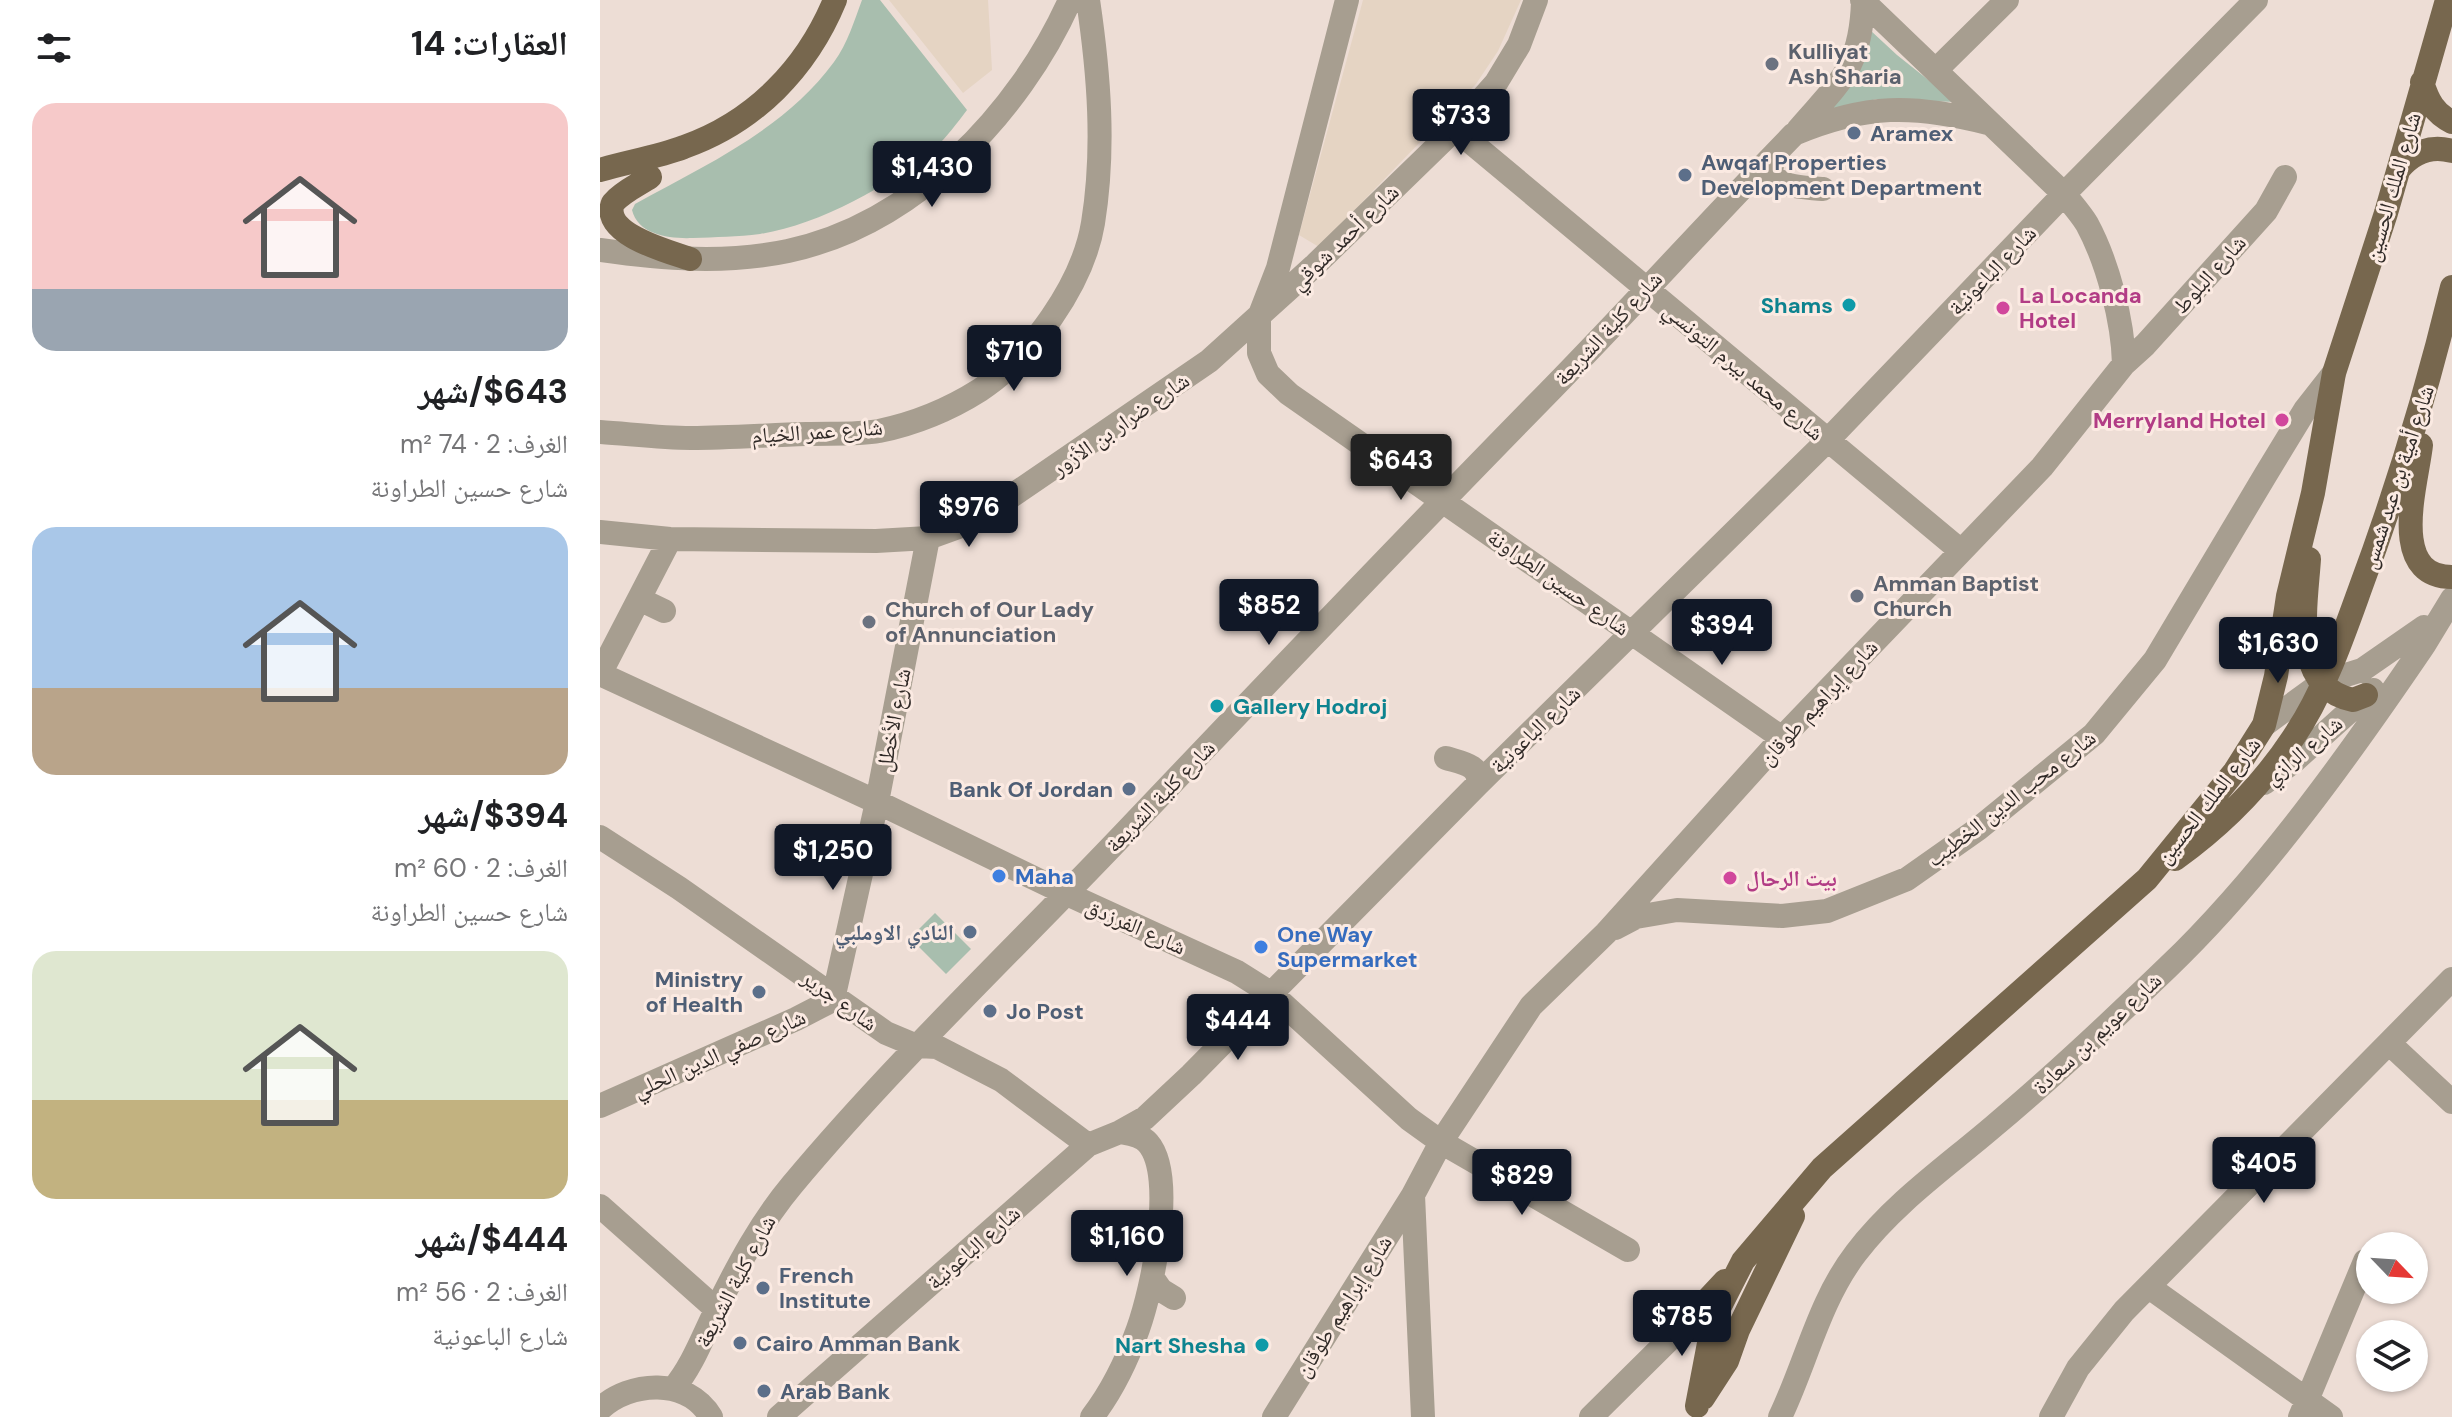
<!DOCTYPE html>
<html lang="ar">
<head>
<meta charset="utf-8">
<style>
  :root { --surface:#fff; --page:#f2f2f2; --text:#202124; --muted:#757577; --accent:#111827 }
  body { margin:0; font-family:"DM Sans","Noto Naskh Arabic",sans-serif; background:var(--page); color:var(--text); direction:rtl; height:100vh; display:flex; flex-direction:column; font-size:30px; white-space:nowrap }
  * { box-sizing:border-box; margin:0 }
  p { font-size:26px; color:var(--muted) }
  .icon { flex:none; width:44px; height:44px; fill:none; stroke:currentColor; stroke-width:2; stroke-linecap:round; stroke-linejoin:round }
  .map { position:relative; flex:1; overflow:hidden; direction:ltr }
  .side { display:flex; flex-direction:column; background:var(--surface); width:600px }
  .side>* { flex:none }
  .needle { width:52px; rotate:115deg }
  .buttons { position:absolute; left:1756px; top:1232px; display:grid; gap:16px }
  .buttons a { display:grid; place-items:center; width:72px; height:72px; border-radius:50%; background:var(--surface); box-shadow:0 2px 6px #0004; font-size:40px }
  .price { position:absolute; translate:-50% -68px; padding:0 18px; border-radius:8px; background:var(--accent); color:#fff; font-size:26px; line-height:52px; filter:drop-shadow(0 2px 4px #0008) }
  .price::after { content:''; position:absolute; left:50%; top:48px; width:24px; height:18px; margin-left:-12px; background:inherit; clip-path:polygon(0 0,100% 0,50% 100%) }
  .price.on { background:#222; color:#fff }
  ul { padding:0; list-style:none }
  li { display:grid; align-content:center; gap:16px; height:424px; padding:0 32px }
  li span { display:grid; place-items:center; height:248px; border-radius:24px; color:#555 }
  li>.icon { margin-inline-start:auto }
  span .icon { width:144px; height:144px; fill:#fffc; stroke-width:1 }
  li b { font-size:34px }
  h2 { display:flex; justify-content:space-between; align-items:center; height:96px; padding:0 32px; font-size:34px }
  main { display:flex; flex:1; min-height:0 }
  .map>svg:first-child { display:block }
</style>
</head>
<body>
<main>
<div class="map">
<svg width="1852" height="1417" viewBox="0 0 1852 1417">
  <rect width="100%" height="100%" fill="#edddd5"/>
  <path fill="#e5d4c3" d="M 289,0 L 388,0 L 392,70 L 363,93 Z
    M 763,0 L 921,0 L 898,51 L 876,84 L 719,247 L 699,235 Z"/>
  <path fill="#a8beae" d="M 262,0 L 280,0 L 367,110 C 357,123 347,137 335,148 C 290,186 218,225 160,234 C 138,237 115,237 93,238 C 70,239 38,235 32,210 L 35,204 C 107,164 184,130 234,62 C 248,43 254,21 262,0 Z
    M 1270,30 L 1297,55 L 1356,102 L 1277,99 L 1227,111 L 1258,76 Z
    M 335,913 L 371,949 L 346,974 L 310,938 Z"/>
  <g fill="none" stroke-linecap="round" stroke-linejoin="round">
    <path stroke="#a79e90" stroke-width="24" d="M 747,0 L 678,268 L 659,317 L 659,353 L 668,374 L 689,394 L 1182,738
      M 1337,69 L 1407,0
      M 855,129 L 1361,551
      M 1198,130 C 1239,82 1261,69 1263,1
      M 1173,156 L 1171,173 C 1182,189 1205,187 1223,189
      M 0,250 C 62,259 126,264 188,251 C 314,224 419,114 470,0
      M 1524,364 L 1545,345 L 1666,211 L 1685,177
      M 0,432 C 30,434 61,438 91,438 C 129,438 168,435 206,434 C 229,433 256,435 279,431 C 313,424 350,409 380,390 C 431,357 483,284 493,223 C 505,149 499,74 488,0
      M 0,532 L 70,539 L 276,541 L 328,538 L 375,521 L 609,361 L 714,266 L 855,129 L 896,83 L 919,45 L 936,0
      M 39,599 L 64,611
      M 1813,656 L 1824,645 L 1852,599
      M 0,674 L 277,802 L 467,894 L 637,972 L 672,994 L 809,1119 L 841,1142 L 1028,1250
      M 0,674 L 70,539
      M 1664,725 L 1723,682 L 1762,670 L 1824,627
      M 846,758 C 862,763 881,765 878,784
      M 1664,783 L 1693,762 L 1773,690
      M 0,837 L 79,888 L 286,1033 L 317,1046 L 337,1047 L 401,1080 L 488,1145
      M 1015,928 L 1036,917 L 1077,910 L 1182,916 L 1227,911 L 1307,879 L 1378,829 L 1494,734 L 1555,660 L 1666,474 L 1705,410 L 1734,373
      M 1790,1044 L 1852,1102
      M 0,1106 L 196,1019 L 227,1003 L 234,995 L 277,802 L 328,538
      M 813,1195 L 823,1417
      M 0,1206 L 116,1309
      M 552,1277 L 561,1290 L 574,1298
      M 1549,1287 L 1731,1417
      M 73,1389 C 93,1365 103,1336 117,1308 C 138,1265 161,1222 192,1185 C 299,1057 422,942 536,821 C 669,681 802,542 936,405 C 1024,316 1107,223 1194,134 C 1266,104 1313,104 1388,123
      M 0,1409 C 30,1381 87,1377 111,1417
      M 179,1417 L 488,1145 L 520,1132 L 545,1118 L 591,1075 L 878,784 L 1227,441 L 1464,194 L 1656,0
      M 492,1417 C 512,1391 527,1360 538,1329 C 552,1290 577,1176 548,1143 C 541,1135 530,1134 520,1132
      M 674,1417 L 813,1195 L 841,1142 L 931,1006 L 1006,933 L 1182,738 L 1442,467 L 1524,364 C 1523,321 1508,263 1487,224 C 1481,214 1472,204 1464,194 L 1262,0
      M 991,1417 L 1082,1327 L 1103,1323
      M 1180,1417 C 1206,1363 1219,1301 1256,1253 C 1294,1203 1346,1167 1394,1126 C 1454,1076 1512,1021 1568,967 C 1663,876 1750,754 1824,645
      M 1451,1417 L 1478,1368 L 1524,1311 L 1852,979
      M 1700,1417 L 1765,1261"/>
    <path stroke="#77674e" stroke-width="24" d="M 1822,82 C 1828,101 1834,113 1852,122
      M 1799,169 C 1813,152 1831,145 1852,151
      M 0,170 C 27,162 58,157 84,147 C 155,122 207,68 235,0
      M 50,177 C 38,185 22,192 13,203 C 0,234 70,252 90,259
      M 1821,445 C 1817,483 1787,577 1852,577
      M 1709,559 C 1706,606 1690,687 1753,700 L 1766,695
      M 1575,859 C 1621,826 1662,785 1693,738 C 1723,694 1742,639 1760,589 C 1797,490 1827,390 1852,287
      M 1082,1327 L 1125,1281
      M 1103,1398 L 1127,1361 L 1138,1330 L 1193,1216
      M 1097,1406 L 1110,1338 L 1118,1310 L 1143,1261 L 1222,1168 L 1547,879 L 1635,771 L 1664,725 L 1676,676 L 1688,596 L 1713,493 L 1734,373 L 1786,213 L 1847,0"/>
  </g>
  <g fill="#6b7280" stroke="#fbeae2" stroke-width="3">
    <circle cx="1172" cy="64" r="8"/>
    <circle cx="1257" cy="596" r="8"/>
    <circle cx="269" cy="622" r="8"/>
  </g>
  <g fill="#5c6f8a" stroke="#fbeae2" stroke-width="3">
    <circle cx="1254" cy="133" r="8"/>
    <circle cx="1085" cy="175" r="8"/>
    <circle cx="529" cy="789" r="8"/>
    <circle cx="370" cy="932" r="8"/>
    <circle cx="159" cy="992" r="8"/>
    <circle cx="390" cy="1011" r="8"/>
    <circle cx="163" cy="1288" r="8"/>
    <circle cx="140" cy="1343" r="8"/>
    <circle cx="164" cy="1391" r="8"/>
  </g>
  <g fill="#0f9aa8" stroke="#fbeae2" stroke-width="3">
    <circle cx="1249" cy="305" r="8"/>
    <circle cx="617" cy="706" r="8"/>
    <circle cx="662" cy="1345" r="8"/>
  </g>
  <g fill="#d1479c" stroke="#fbeae2" stroke-width="3">
    <circle cx="1403" cy="308" r="8"/>
    <circle cx="1682" cy="420" r="8"/>
    <circle cx="1130" cy="878" r="8"/>
  </g>
  <g fill="#3f7fe0" stroke="#fbeae2" stroke-width="3">
    <circle cx="399" cy="876" r="8"/>
    <circle cx="661" cy="947" r="8"/>
  </g>
  <g text-anchor="middle" stroke-width="6" stroke-linejoin="round" paint-order="stroke">
    <g font-size="22" font-weight="bold" fill="#5b616d" stroke="#fbeae2" text-anchor="start">
      <text x="1188" y="59">Kulliyat<tspan x="1188" dy="25">Ash Sharia</tspan></text>
      <text x="1273" y="591">Amman Baptist<tspan x="1273" dy="25">Church</tspan></text>
      <text x="285" y="617">Church of Our Lady<tspan x="285" dy="25">of Annunciation</tspan></text>
    </g>
    <g font-size="22" font-weight="bold" fill="#4e5e75" stroke="#fbeae2" text-anchor="start">
      <text x="1270" y="141">Aramex</text>
      <text x="1101" y="170">Awqaf Properties<tspan x="1101" dy="25">Development Department</tspan></text>
      <text x="513" y="797" text-anchor="end">Bank Of Jordan</text>
      <text x="354" y="940" text-anchor="end">النادي الاوملبي</text>
      <text x="143" y="987" text-anchor="end">Ministry<tspan x="143" dy="25">of Health</tspan></text>
      <text x="406" y="1019">Jo Post</text>
      <text x="179" y="1283">French<tspan x="179" dy="25">Institute</tspan></text>
      <text x="156" y="1351">Cairo Amman Bank</text>
      <text x="180" y="1399">Arab Bank</text>
    </g>
    <g font-size="22" fill="#302a27" stroke="#fbeae2">
      <text transform="translate(1792 187) rotate(-74)" y="8">شارع الملك الحسين</text>
      <text transform="translate(744 237) rotate(-44)" y="8">شارع أحمد شوقي</text>
      <text transform="translate(1392 270) rotate(-46)" y="8">شارع الباعونية</text>
      <text transform="translate(1609 274) rotate(-48)" y="8">شارع البلوط</text>
      <text transform="translate(1008 328) rotate(-47)" y="8">شارع كلية الشريعة</text>
      <text transform="translate(1144 371) rotate(40)" y="8">شارع محمد بيرم التونسي</text>
      <text transform="translate(520 424) rotate(-35)" y="8">شارع ضرار بن الأزور</text>
      <text transform="translate(217 431) rotate(-4)" y="8">شارع عمر الخيام</text>
      <text transform="translate(1797 477) rotate(-72)" y="8">شارع أمية بن عبد شمس</text>
      <text transform="translate(959 582) rotate(35)" y="8">شارع حسين الطراونة</text>
      <text transform="translate(1218 702) rotate(-47)" y="8">شارع إبراهيم طوقان</text>
      <text transform="translate(293 720) rotate(-79)" y="8">شارع الأخطل</text>
      <text transform="translate(935 729) rotate(-44)" y="8">شارع الباعونية</text>
      <text transform="translate(1703 750) rotate(-40)" y="8">شارع الرازي</text>
      <text transform="translate(560 796) rotate(-46)" y="8">شارع كلية الشريعة</text>
      <text transform="translate(1411 798) rotate(-38)" y="8">شارع محب الدين الخطيب</text>
      <text transform="translate(1608 800) rotate(-52)" y="8">شارع الملك الحسين</text>
      <text transform="translate(536 926) rotate(24)" y="8">شارع الفرزدق</text>
      <text transform="translate(240 1000) rotate(36)" y="8">شارع جرير</text>
      <text transform="translate(1497 1033) rotate(-43)" y="8">شارع عويم بن سعادة</text>
      <text transform="translate(119 1053) rotate(-24)" y="8">شارع صفي الدين الحلي</text>
      <text transform="translate(373 1247) rotate(-41)" y="8">شارع الباعونية</text>
      <text transform="translate(135 1281) rotate(-62)" y="8">شارع كلية الشريعة</text>
      <text transform="translate(743 1306) rotate(-58)" y="8">شارع إبراهيم طوقان</text>
    </g>
    <g font-size="22" font-weight="bold" fill="#b23c85" stroke="#fbeae2" text-anchor="start">
      <text x="1419" y="303">La Locanda<tspan x="1419" dy="25">Hotel</tspan></text>
      <text x="1666" y="428" text-anchor="end">Merryland Hotel</text>
      <text x="1146" y="886">بيت الرحال</text>
    </g>
    <g font-size="22" font-weight="bold" fill="#0d838f" stroke="#fbeae2" text-anchor="end">
      <text x="1233" y="313">Shams</text>
      <text x="633" y="714" text-anchor="start">Gallery Hodroj</text>
      <text x="646" y="1353">Nart Shesha</text>
    </g>
    <g font-size="22" font-weight="bold" fill="#366cbe" stroke="#fbeae2" text-anchor="start">
      <text x="415" y="884">Maha</text>
      <text x="677" y="942">One Way<tspan x="677" dy="25">Supermarket</tspan></text>
    </g>
  </g>
</svg>
<div class="buttons">
<a><svg class="needle" viewBox="-14 -14 28 28"><path d="M0-13l5 13h-10z" fill="#e53935"/><path d="M0 13l5-13h-10z" fill="#757577"/></svg></a>
<a><svg class="icon" aria-label="layers" viewBox="0 0 24 24"><path d="M12 4l9 5-9 5-9-5zM3 14l9 5 9-5"/></svg></a>
</div>
<b class="price" style="left:861px;top:157px">$733</b>
<b class="price" style="left:332px;top:209px">$1,430</b>
<b class="price" style="left:414px;top:393px">$710</b>
<b class="price on" style="left:801px;top:502px">$643</b>
<b class="price" style="left:369px;top:549px">$976</b>
<b class="price" style="left:669px;top:647px">$852</b>
<b class="price" style="left:1122px;top:667px">$394</b>
<b class="price" style="left:1678px;top:685px">$1,630</b>
<b class="price" style="left:233px;top:892px">$1,250</b>
<b class="price" style="left:638px;top:1062px">$444</b>
<b class="price" style="left:1664px;top:1205px">$405</b>
<b class="price" style="left:922px;top:1217px">$829</b>
<b class="price" style="left:527px;top:1278px">$1,160</b>
<b class="price" style="left:1082px;top:1358px">$785</b>
</div>
<section class="side">
<h2>العقارات: 14<svg class="icon" aria-label="filters" viewBox="0 0 24 24"><path d="M4 7h16M4 17h16"/><circle cx="9" cy="7" r="2"/><circle cx="15" cy="17" r="2"/></svg></h2>
<ul>
<li><span style="background:linear-gradient(#f6c9c9 75%,#9aa5b1 0)"><svg class="icon" aria-label="home" viewBox="0 0 24 24"><path d="M3 11l9-7 9 7M6 9v11h12V9"/></svg></span><div><b>$643/شهر</b><p>الغرف: 2 · 74 m²</p><p>شارع حسين الطراونة</p></div></li>
<li><span style="background:linear-gradient(#a9c7e8 65%,#b9a48a 0)"><svg class="icon" aria-label="home" viewBox="0 0 24 24"><path d="M3 11l9-7 9 7M6 9v11h12V9"/></svg></span><div><b>$394/شهر</b><p>الغرف: 2 · 60 m²</p><p>شارع حسين الطراونة</p></div></li>
<li><span style="background:linear-gradient(#dfe7d0 60%,#c2b280 0)"><svg class="icon" aria-label="home" viewBox="0 0 24 24"><path d="M3 11l9-7 9 7M6 9v11h12V9"/></svg></span><div><b>$444/شهر</b><p>الغرف: 2 · 56 m²</p><p>شارع الباعونية</p></div></li>
</ul>
</section>
</main>
</body>
</html>
